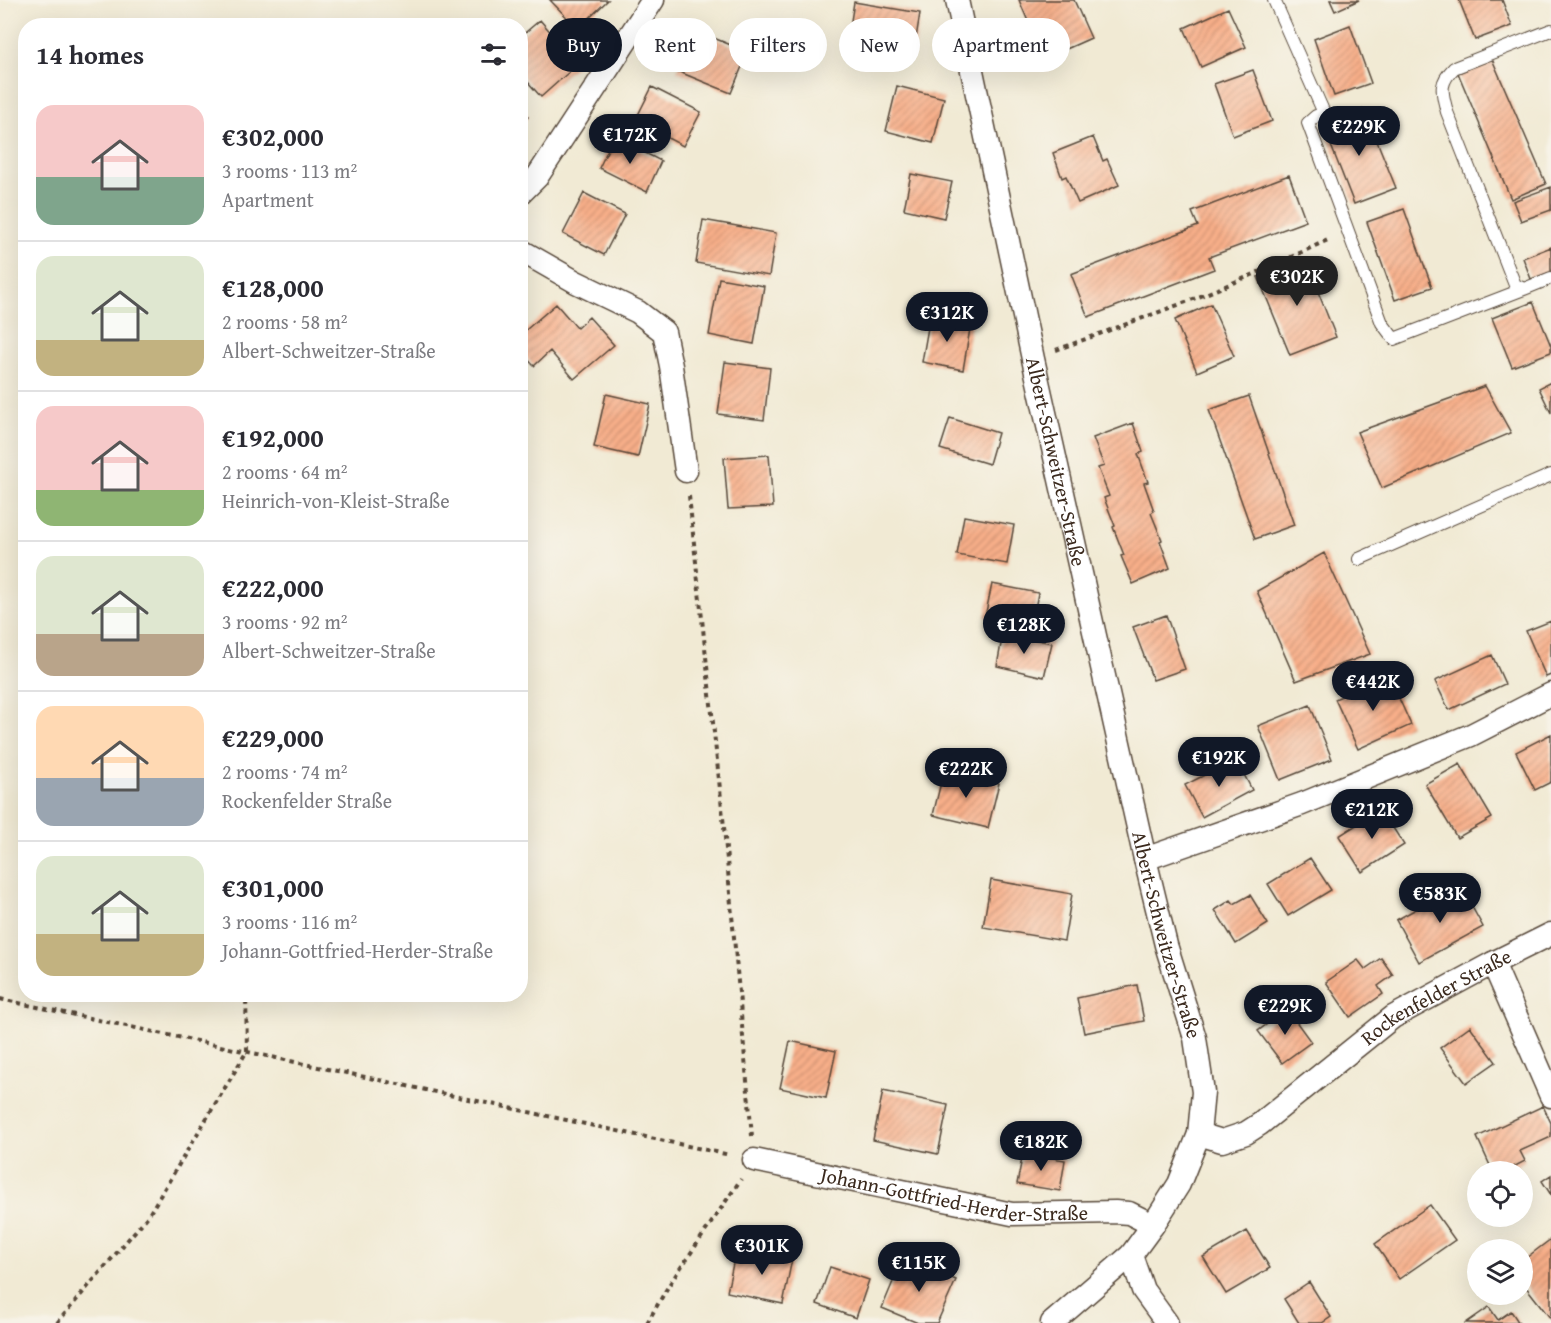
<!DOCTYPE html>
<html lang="en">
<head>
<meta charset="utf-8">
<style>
  :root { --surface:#fff; --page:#f7f7f7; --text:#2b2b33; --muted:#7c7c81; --line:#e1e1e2; --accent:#111827 }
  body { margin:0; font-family:"Gentium Book Plus",serif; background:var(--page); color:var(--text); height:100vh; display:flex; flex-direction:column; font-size:22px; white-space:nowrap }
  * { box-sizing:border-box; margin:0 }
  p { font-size:20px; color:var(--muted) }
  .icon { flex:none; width:33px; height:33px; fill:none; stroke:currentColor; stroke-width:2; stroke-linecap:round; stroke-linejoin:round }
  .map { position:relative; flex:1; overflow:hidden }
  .side { position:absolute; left:18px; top:18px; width:510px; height:984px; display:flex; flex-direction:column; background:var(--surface); border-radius:24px; box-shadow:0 6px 24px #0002 }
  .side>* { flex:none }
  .hud { position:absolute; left:546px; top:18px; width:570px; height:54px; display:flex; gap:12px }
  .fabs { position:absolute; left:1467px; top:1161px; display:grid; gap:12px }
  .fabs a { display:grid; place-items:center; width:66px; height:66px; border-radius:50%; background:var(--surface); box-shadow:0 6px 24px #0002; font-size:30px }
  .price { position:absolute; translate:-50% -51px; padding:0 14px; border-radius:21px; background:var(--accent); color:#fff; font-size:20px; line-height:39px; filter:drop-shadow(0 2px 3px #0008) }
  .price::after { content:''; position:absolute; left:50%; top:36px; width:18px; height:14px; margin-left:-9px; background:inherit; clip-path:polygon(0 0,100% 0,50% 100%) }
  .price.selected { background:#222; color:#fff }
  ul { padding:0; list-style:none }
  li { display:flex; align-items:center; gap:18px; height:150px; padding:0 18px }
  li+li { border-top:2px solid var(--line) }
  li span { display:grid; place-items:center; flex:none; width:168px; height:120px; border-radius:18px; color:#555 }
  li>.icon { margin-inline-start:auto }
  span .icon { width:72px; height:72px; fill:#fffc; stroke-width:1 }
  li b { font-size:26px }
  h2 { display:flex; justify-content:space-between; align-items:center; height:72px; padding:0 18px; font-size:26px }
  .pill { padding:0 21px; border-radius:27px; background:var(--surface); box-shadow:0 6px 24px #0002; font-size:21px; line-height:54px }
  .pill.selected { background:var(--accent); color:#fff }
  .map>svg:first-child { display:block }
</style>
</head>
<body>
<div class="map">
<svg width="1551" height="1323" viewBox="0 0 1551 1323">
  <defs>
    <pattern id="building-hatch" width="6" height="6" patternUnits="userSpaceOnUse" patternTransform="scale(1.5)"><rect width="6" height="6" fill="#f8af89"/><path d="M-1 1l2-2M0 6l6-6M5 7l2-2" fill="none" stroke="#ca8f6f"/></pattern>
  </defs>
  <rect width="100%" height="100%" fill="#f7f3e8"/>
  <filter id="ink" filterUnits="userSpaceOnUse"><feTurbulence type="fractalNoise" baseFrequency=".0167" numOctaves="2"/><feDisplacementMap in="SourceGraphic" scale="12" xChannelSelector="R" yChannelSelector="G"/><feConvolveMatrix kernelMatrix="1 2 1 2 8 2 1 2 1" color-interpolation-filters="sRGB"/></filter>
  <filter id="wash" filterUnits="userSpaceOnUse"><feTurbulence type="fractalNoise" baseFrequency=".008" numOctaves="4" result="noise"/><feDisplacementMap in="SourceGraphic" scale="24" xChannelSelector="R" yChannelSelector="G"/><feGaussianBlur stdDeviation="1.35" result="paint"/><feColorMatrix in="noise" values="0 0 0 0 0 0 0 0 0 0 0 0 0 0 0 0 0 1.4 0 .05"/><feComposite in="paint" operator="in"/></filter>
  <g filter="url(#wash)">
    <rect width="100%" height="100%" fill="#f1ead4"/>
    <g id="blocks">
      <path fill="url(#building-hatch)" d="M 550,0 L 608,0 L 578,29 Z
        M 1019,0 L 1074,0 L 1091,38 L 1044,59 Z
        M 1330,0 L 1359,0 L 1335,11 Z
        M 1459,0 L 1502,0 L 1512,26 L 1475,40 Z
        M 854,2 L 920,13 L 913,57 L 847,46 Z
        M 1228,8 L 1246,47 L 1201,67 L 1184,28 Z
        M 540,20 L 578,64 L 541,97 L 520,73 L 520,37 Z
        M 1350,25 L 1371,83 L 1334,96 L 1314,39 Z
        M 694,30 L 748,52 L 731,93 L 677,71 Z
        M 1492,59 L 1546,184 L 1511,199 L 1458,73 Z
        M 1253,70 L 1272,121 L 1233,136 L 1214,84 Z
        M 897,86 L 944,98 L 933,143 L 886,131 Z
        M 652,87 L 701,112 L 683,146 L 635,121 Z
        M 520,109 L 528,117 L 520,124 Z
        M 1364,109 L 1396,188 L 1354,204 L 1323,125 Z
        M 614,137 L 661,161 L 647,192 L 599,168 Z
        M 1093,137 L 1103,161 L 1107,159 L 1119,185 L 1078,203 L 1066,176 L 1062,178 L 1053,153 Z
        M 911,174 L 952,182 L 944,218 L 904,209 Z
        M 1289,175 L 1306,221 L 1209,257 L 1214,269 L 1088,317 L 1071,274 L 1198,226 L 1192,212 Z
        M 1551,187 L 1551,210 L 1521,221 L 1513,201 Z
        M 584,193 L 625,214 L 604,255 L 563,234 Z
        M 1404,209 L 1432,287 L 1395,300 L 1367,222 Z
        M 703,220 L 776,233 L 769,276 L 696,263 Z
        M 1551,247 L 1551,272 L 1531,279 L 1523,258 Z
        M 1305,259 L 1336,337 L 1290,355 L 1258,277 Z
        M 719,278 L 764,286 L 754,344 L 709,335 Z
        M 1533,302 L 1551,346 L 1551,352 L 1512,367 L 1492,318 Z
        M 556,304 L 577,328 L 589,317 L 614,345 L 574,379 L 550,351 L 534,366 L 520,351 L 520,335 Z
        M 1211,304 L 1234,356 L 1197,372 L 1175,320 Z
        M 930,316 L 971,323 L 963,370 L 922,362 Z
        M 725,362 L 770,368 L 764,420 L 718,414 Z
        M 1551,382 L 1551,413 L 1539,388 Z
        M 1485,386 L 1511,433 L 1382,488 L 1357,432 Z
        M 606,394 L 650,404 L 638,457 L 594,447 Z
        M 1249,396 L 1294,525 L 1255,539 L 1209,410 Z
        M 950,418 L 998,433 L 989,464 L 940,449 Z
        M 1133,423 L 1143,452 L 1138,454 L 1148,482 L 1144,483 L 1154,511 L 1151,513 L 1162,540 L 1160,541 L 1170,568 L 1133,584 L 1121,556 L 1124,555 L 1113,527 L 1115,526 L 1104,498 L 1109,496 L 1098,468 L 1104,466 L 1093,438 Z
        M 769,455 L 773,507 L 728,509 L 724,458 Z
        M 964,516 L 1014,525 L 1007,564 L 957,555 Z
        M 1324,553 L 1370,654 L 1296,681 L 1257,591 Z
        M 992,584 L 1038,593 L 1032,625 L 985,617 Z
        M 1166,615 L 1185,669 L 1153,680 L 1133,627 Z
        M 1551,621 L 1551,675 L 1546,677 L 1526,631 Z
        M 1003,633 L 1052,643 L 1044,677 L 997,666 Z
        M 1492,655 L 1505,684 L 1449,710 L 1435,681 Z
        M 1388,674 L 1411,725 L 1358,749 L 1335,699 Z
        M 1310,705 L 1332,759 L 1280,780 L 1258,726 Z
        M 1551,734 L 1551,782 L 1535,790 L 1516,752 Z
        M 1236,759 L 1252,790 L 1202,817 L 1185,785 Z
        M 1460,764 L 1492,818 L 1457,838 L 1425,784 Z
        M 944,770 L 999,783 L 988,828 L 933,815 Z
        M 1381,809 L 1404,845 L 1362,872 L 1339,836 Z
        M 1310,858 L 1331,890 L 1288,916 L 1268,884 Z
        M 991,880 L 1072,894 L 1064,941 L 983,927 Z
        M 1460,885 L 1483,927 L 1419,962 L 1396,920 Z
        M 1250,895 L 1268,924 L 1236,944 L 1215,910 L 1231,900 L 1234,904 Z
        M 1381,958 L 1393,975 L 1378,986 L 1383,994 L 1350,1017 L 1326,982 L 1358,960 L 1365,969 Z
        M 1137,985 L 1144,1021 L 1084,1033 L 1077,998 Z
        M 1287,1009 L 1311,1042 L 1282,1063 L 1258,1031 Z
        M 1470,1026 L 1496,1062 L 1466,1083 L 1440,1048 Z
        M 790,1041 L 836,1051 L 826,1098 L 780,1088 Z
        M 883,1091 L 948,1105 L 938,1154 L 873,1140 Z
        M 1543,1106 L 1551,1123 L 1551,1137 L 1520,1151 L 1525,1161 L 1504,1172 L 1493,1172 L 1477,1137 Z
        M 1023,1153 L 1065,1160 L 1060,1191 L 1017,1184 Z
        M 1551,1175 L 1551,1195 L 1542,1181 Z
        M 1430,1205 L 1455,1240 L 1399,1279 L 1375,1244 Z
        M 1247,1231 L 1270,1268 L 1226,1294 L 1203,1257 Z
        M 1551,1239 L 1551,1319 L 1522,1282 L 1522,1261 Z
        M 758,1247 L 793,1254 L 783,1304 L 727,1292 L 734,1259 L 754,1263 Z
        M 903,1258 L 956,1280 L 937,1323 L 918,1323 L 882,1308 Z
        M 830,1267 L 869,1280 L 856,1318 L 817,1304 Z
        M 1309,1282 L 1331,1317 L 1322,1323 L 1299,1323 L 1284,1299 Z
        M 1489,1307 L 1498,1320 L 1511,1311 L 1519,1323 L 1466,1323 Z"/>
    </g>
  </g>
  <g filter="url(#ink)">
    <use href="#blocks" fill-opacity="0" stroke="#564739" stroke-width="1.5"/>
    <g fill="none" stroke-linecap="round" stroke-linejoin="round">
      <g stroke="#564739" stroke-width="14">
        <path id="service" d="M 1274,0 L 1324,113 L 1316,116 L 1308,123 L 1382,323 L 1394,339 L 1524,289
          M 1551,30 L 1454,68 C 1438,84 1442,92 1447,112 L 1515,285 L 1524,289 L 1551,278
          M 1359,559 L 1551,475"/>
      </g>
      <g stroke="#564739" stroke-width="25">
        <g id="minor">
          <path id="s1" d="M 957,0 L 1033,359 L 1145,859 L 1166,945 L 1195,1038 L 1203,1092 L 1199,1134 L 1179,1184 L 1153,1225 L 1131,1255 L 1052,1323"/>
          <path d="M 520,194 L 537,177 L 653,0"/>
          <path d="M 520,250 L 576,282 L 638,312 L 664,332 L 671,366 L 686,471"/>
          <path d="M 1145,859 L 1302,804 L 1471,735 L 1551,694"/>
          <path d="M 1493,963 L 1551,1096"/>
          <path id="s2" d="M 1199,1134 L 1222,1141 L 1246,1133 L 1260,1124 L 1393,1017 L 1493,963 L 1551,934"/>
          <path id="s3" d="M 754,1160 L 1012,1214 L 1115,1212 L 1129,1213 L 1153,1225"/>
          <path d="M 1131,1255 L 1143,1290 L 1167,1323"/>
        </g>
      </g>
      <path stroke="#564739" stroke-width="4" stroke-dasharray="4.5 4.5" stroke-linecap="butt" d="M 1056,350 L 1186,302 L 1252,275 L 1330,239
        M 689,496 L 724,827 L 752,1136
        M 0,999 L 730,1155
        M 57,1323 L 148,1216 L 247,1051 L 246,994
        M 647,1323 L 669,1285 L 741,1179"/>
      <use href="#service" stroke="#fff" stroke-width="12"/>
      <use href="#minor" stroke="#fff" stroke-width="22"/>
    </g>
  </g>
  <g text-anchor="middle" stroke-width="4.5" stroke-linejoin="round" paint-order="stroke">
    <g font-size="20" fill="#3b2a1e" stroke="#f7f3e8">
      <text dy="7" stroke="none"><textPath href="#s1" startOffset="472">Albert-Schweitzer-Straße</textPath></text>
      <text dy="7" stroke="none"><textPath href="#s1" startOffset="958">Albert-Schweitzer-Straße</textPath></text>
      <text dy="7" stroke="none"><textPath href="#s2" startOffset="284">Rockenfelder Straße</textPath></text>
      <text dy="7" stroke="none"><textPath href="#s3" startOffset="204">Johann-Gottfried-Herder-Straße</textPath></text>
    </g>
  </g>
</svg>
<div class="fabs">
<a><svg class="icon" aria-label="locate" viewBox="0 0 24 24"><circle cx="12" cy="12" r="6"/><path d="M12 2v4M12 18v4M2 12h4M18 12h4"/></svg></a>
<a><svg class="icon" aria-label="layers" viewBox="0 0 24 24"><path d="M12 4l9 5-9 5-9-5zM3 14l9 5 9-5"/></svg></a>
</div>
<b class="price" style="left:1359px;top:157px">€229K</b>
<b class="price" style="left:630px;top:165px">€172K</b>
<b class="price selected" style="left:1297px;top:307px">€302K</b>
<b class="price" style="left:947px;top:343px">€312K</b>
<b class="price" style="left:1024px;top:655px">€128K</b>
<b class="price" style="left:1373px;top:712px">€442K</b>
<b class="price" style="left:1219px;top:788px">€192K</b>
<b class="price" style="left:966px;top:799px">€222K</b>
<b class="price" style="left:1372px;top:840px">€212K</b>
<b class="price" style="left:1440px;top:924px">€583K</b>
<b class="price" style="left:1285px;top:1036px">€229K</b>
<b class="price" style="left:1041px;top:1172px">€182K</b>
<b class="price" style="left:762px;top:1276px">€301K</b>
<b class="price" style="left:919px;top:1293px">€115K</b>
<div class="hud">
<a class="pill selected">Buy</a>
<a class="pill">Rent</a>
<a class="pill">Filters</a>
<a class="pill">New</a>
<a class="pill">Apartment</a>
</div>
<section class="side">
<h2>14 homes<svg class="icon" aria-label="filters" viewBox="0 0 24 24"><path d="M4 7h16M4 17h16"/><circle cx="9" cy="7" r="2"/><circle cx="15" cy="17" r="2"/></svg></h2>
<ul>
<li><span style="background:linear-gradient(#f6c9c9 60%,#7fa58c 0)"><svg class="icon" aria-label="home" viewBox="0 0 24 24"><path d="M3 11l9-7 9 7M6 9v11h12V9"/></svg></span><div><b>€302,000</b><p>3 rooms · 113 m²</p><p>Apartment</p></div></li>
<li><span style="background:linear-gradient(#dfe7d0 70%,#c2b280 0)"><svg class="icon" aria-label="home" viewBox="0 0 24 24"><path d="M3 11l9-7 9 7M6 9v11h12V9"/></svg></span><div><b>€128,000</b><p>2 rooms · 58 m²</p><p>Albert-Schweitzer-Straße</p></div></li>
<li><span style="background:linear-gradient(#f6c9c9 70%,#8fb573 0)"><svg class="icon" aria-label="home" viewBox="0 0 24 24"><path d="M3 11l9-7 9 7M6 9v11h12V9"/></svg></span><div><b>€192,000</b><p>2 rooms · 64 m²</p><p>Heinrich-von-Kleist-Straße</p></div></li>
<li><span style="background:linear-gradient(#dfe7d0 65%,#b9a48a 0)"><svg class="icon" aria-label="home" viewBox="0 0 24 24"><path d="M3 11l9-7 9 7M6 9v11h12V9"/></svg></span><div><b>€222,000</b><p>3 rooms · 92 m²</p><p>Albert-Schweitzer-Straße</p></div></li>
<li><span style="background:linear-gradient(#ffd9b3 60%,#9aa5b1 0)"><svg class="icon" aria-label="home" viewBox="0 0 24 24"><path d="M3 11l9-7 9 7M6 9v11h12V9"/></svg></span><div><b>€229,000</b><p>2 rooms · 74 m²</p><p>Rockenfelder Straße</p></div></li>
<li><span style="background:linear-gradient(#dfe7d0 65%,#c2b280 0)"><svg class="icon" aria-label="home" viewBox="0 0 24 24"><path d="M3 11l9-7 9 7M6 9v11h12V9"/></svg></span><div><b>€301,000</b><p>3 rooms · 116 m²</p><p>Johann-Gottfried-Herder-Straße</p></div></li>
</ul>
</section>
</div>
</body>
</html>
